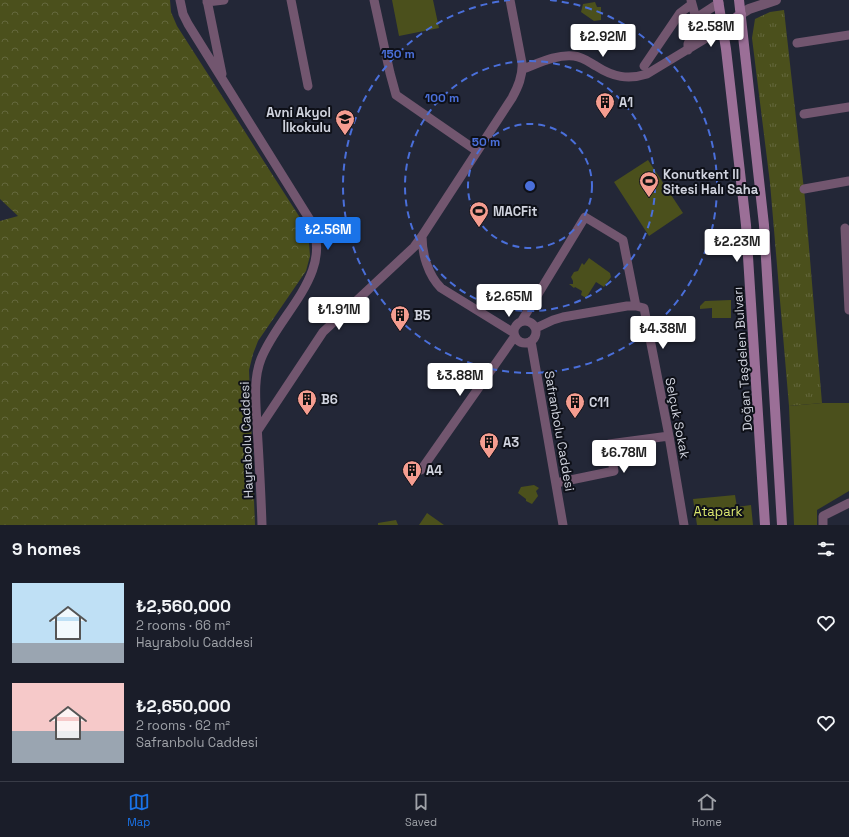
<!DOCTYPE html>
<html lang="en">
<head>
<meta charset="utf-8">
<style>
  :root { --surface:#1a1d29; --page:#272a35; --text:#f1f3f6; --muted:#9fa2a8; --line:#383b46; --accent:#1a73e8 }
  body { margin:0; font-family:"Space Grotesk",sans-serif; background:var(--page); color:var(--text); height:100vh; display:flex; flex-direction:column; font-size:15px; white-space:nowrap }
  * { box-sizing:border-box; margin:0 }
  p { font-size:13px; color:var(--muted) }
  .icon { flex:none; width:22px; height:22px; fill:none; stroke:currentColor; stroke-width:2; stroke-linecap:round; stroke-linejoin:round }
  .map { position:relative; height:525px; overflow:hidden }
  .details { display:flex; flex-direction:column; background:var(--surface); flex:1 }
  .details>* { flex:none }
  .price { position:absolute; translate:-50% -34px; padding:0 9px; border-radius:4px; background:#fff; color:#222; font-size:13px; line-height:26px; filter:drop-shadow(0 1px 2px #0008) }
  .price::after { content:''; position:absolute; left:50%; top:24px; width:12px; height:9px; margin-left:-6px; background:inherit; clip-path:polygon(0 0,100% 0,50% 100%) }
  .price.on { background:var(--accent); color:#fff }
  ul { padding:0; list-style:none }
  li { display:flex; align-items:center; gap:12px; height:100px; padding:0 12px }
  li span { display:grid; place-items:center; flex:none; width:112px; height:80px; border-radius:0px; color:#555 }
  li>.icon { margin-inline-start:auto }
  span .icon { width:48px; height:48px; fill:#fffc; stroke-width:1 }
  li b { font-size:17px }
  h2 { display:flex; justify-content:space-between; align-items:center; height:48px; padding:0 12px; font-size:17px }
  .tabs { display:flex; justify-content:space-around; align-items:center; height:56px; border-top:1px solid var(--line); background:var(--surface); font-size:11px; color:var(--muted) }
  .tabs a { display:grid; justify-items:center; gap:2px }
  .tabs .on { color:var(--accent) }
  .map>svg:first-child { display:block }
</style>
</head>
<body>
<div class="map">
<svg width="849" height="525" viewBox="0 0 849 525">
  <defs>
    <pattern id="grass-tufts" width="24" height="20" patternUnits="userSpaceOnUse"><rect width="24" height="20" fill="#4b501c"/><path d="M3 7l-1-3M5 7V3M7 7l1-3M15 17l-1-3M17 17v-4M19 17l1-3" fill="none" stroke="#64683d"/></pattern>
    <pattern id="forest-crowns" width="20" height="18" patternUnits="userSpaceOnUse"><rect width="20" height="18" fill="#4b501c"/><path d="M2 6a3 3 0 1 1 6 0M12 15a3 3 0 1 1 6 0" fill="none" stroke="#64683d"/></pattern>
  </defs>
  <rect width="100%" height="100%" fill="#232737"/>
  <path fill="url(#grass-tufts)" d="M 784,10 L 805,199 L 822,403 L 789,406 L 770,183 L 752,38 L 755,19 L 770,12 Z"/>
  <path fill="url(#forest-crowns)" d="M 0,0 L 170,0 L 171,12 L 177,26 L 306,227 L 309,243 L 310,256 L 306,271 L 258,341 L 253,354 L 249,370 L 255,525 L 0,525 L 0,221 L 18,216 L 0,199 Z"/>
  <path fill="#4b501c" d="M 392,0 L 433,0 L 439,28 L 399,36 Z
    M 595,2 L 597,7 L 601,7 L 601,20 L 594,21 L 581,12 L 583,4 Z
    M 648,160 L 683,213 L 649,236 L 614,182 Z
    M 589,258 L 610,273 L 611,277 L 604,287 L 596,282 L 586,298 L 581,295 L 582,291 L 575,287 L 574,288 L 569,284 L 573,284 L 573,281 L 571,277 L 574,272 L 578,271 L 582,263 L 584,265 Z
    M 731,300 L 731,318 L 712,318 L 712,308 L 700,309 L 700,306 L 705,301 Z
    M 822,403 L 849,403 L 849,491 L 817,510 L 817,525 L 794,525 L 789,406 Z
    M 534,485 L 539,488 L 536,491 L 538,496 L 532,504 L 526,501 L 526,499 L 518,493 L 521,487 Z
    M 735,495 L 737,507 L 751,505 L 753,525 L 697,525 L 693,499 Z
    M 427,513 L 444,525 L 419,525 Z
    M 396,520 L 398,525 L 378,525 L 378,523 Z"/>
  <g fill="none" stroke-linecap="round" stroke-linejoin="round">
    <path stroke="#72566f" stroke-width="9" d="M 180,0 L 183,14 L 188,24 L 310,220 C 336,273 279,313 261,359 C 253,379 256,403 257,425 C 259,458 261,492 262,525
      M 207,0 L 222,74
      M 291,0 L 308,86
      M 374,0 L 390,73 L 396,95 L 477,151
      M 510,0 L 522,63 C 523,76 518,87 512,98 L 422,236 C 422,254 428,275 441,288 L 514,333
      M 207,2 L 224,0
      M 696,18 L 719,3
      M 797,43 L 849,35
      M 688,50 L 688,44 L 697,22 L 691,0
      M 644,66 L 680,13 L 692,4
      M 523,69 C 539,63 557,54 574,56 C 583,57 589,62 596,66 C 613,77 628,80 647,74 L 723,28
      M 804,114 L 849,107
      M 804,189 L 849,181
      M 845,228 L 849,310
      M514 332a11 11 0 1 1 22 0a11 11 0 1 1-22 0Z
      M 521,322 L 585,217 L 623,240 L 636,306
      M 536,328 L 553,320 L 563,317 L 627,306 L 636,306 L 644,308 L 669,436 L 684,525
      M 531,341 L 563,525
      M 258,430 L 323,332 L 414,247 L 422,236
      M 421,470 L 515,336
      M 556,483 L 614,471 L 609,444 L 669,436
      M 823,525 L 823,516 L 849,503"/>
    <path stroke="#72566f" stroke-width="10" d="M 741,14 L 749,9 L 776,0"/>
    <path stroke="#9b6f97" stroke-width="10" d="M 718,0 L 726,49 L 746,225 L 765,525
      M 739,0 L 764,225 L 782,525
      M 723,28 L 741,14"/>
  </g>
  <g fill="none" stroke="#4a6fda" stroke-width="2" stroke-dasharray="7 5">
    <circle cx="530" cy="186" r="62"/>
    <circle cx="530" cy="186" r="125"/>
    <path d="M550 0A187 187 0 1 1 510 0"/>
  </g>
  <defs>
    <g id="building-pin" transform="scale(1)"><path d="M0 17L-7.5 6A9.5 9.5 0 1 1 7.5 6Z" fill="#f59d90" stroke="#0e1018"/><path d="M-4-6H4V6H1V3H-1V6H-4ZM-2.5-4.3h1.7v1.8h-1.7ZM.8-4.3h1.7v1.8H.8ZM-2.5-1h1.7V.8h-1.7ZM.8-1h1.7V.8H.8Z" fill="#111"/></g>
    <g id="school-pin" transform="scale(1)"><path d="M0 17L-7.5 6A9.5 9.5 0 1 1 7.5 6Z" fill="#f59d90" stroke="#0e1018"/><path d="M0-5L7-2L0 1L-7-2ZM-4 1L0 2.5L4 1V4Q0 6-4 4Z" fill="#111"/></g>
    <g id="stadium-pin" transform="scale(1)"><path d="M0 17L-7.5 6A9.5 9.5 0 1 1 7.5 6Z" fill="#f59d90" stroke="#0e1018"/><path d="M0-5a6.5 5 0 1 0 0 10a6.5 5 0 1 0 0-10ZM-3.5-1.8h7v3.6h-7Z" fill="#111"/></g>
  </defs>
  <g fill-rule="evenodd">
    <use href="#building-pin" x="605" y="102"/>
    <use href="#school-pin" x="345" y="119"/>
    <use href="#stadium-pin" x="649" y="181"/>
    <use href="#stadium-pin" x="479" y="211"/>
    <use href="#building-pin" x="400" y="315"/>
    <use href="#building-pin" x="307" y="399"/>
    <use href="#building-pin" x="575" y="402"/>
    <use href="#building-pin" x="489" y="442"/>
    <use href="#building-pin" x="412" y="470"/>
  </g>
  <g text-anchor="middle" stroke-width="4" stroke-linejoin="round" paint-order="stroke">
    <g font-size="13" font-weight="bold" fill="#d0d3de" stroke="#0e1018" text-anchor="start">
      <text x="619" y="107">A1</text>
      <text x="331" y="117" text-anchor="end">Avni Akyol<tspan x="331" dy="15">İlkokulu</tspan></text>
      <text x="663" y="179">Konutkent II<tspan x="663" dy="15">Sitesi Halı Saha</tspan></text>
      <text x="493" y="216">MACFit</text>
      <text x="414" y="320">B5</text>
      <text x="321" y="404">B6</text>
      <text x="589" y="407">C11</text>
      <text x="503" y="447">A3</text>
      <text x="426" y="475">A4</text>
    </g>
    <g font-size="13" fill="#d0d3de" stroke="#0e1018">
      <text transform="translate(742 359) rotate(-94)" y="5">Doğan Taşdelen Bulvarı</text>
      <text transform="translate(678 418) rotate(79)" y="5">Selçuk Sokak</text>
      <text transform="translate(560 431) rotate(80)" y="5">Safranbolu Caddesi</text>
      <text transform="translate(246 440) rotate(-92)" y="5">Hayrabolu Caddesi</text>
    </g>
    <g font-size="13" fill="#dae66e" stroke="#0e1018">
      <text x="718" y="516">Atapark</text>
    </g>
  </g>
  <circle cx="530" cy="186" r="6" fill="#4a6fda" stroke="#0e1018" stroke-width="2"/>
  <g font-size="12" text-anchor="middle" font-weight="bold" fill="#4a6fda" stroke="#0e1018" stroke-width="4" stroke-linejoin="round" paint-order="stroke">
    <text x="398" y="58">150 m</text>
    <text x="442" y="102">100 m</text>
    <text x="486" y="146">50 m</text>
  </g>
</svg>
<b class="price" style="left:711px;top:48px">₺2.58M</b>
<b class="price" style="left:603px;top:58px">₺2.92M</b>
<b class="price on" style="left:328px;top:251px">₺2.56M</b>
<b class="price" style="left:737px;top:263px">₺2.23M</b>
<b class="price" style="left:509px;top:318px">₺2.65M</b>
<b class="price" style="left:339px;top:331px">₺1.91M</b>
<b class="price" style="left:663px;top:350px">₺4.38M</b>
<b class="price" style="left:460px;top:397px">₺3.88M</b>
<b class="price" style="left:624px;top:474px">₺6.78M</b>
</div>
<section class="details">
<h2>9 homes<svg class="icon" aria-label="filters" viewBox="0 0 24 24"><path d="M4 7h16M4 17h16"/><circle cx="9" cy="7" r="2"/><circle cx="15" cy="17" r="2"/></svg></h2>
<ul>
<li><span style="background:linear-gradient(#bfe0f5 75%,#9aa5b1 0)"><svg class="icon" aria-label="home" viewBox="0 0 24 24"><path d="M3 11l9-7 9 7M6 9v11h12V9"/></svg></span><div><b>₺2,560,000</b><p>2 rooms · 66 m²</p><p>Hayrabolu Caddesi</p></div><svg class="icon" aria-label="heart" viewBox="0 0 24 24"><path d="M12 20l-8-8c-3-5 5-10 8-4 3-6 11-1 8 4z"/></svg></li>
<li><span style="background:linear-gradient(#f6c9c9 60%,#9aa5b1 0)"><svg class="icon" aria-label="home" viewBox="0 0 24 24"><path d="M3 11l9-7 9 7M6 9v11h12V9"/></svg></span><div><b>₺2,650,000</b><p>2 rooms · 62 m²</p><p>Safranbolu Caddesi</p></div><svg class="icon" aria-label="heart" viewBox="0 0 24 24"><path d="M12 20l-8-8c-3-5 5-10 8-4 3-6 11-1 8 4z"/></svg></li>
</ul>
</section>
<nav class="tabs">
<a class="on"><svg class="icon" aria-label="map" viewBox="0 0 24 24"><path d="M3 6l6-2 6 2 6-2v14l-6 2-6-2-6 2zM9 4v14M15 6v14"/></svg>Map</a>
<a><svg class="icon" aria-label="saved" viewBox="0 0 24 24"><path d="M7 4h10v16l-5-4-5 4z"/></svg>Saved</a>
<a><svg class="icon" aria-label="home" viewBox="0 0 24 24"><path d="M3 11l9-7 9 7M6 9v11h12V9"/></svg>Home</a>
</nav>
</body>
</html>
